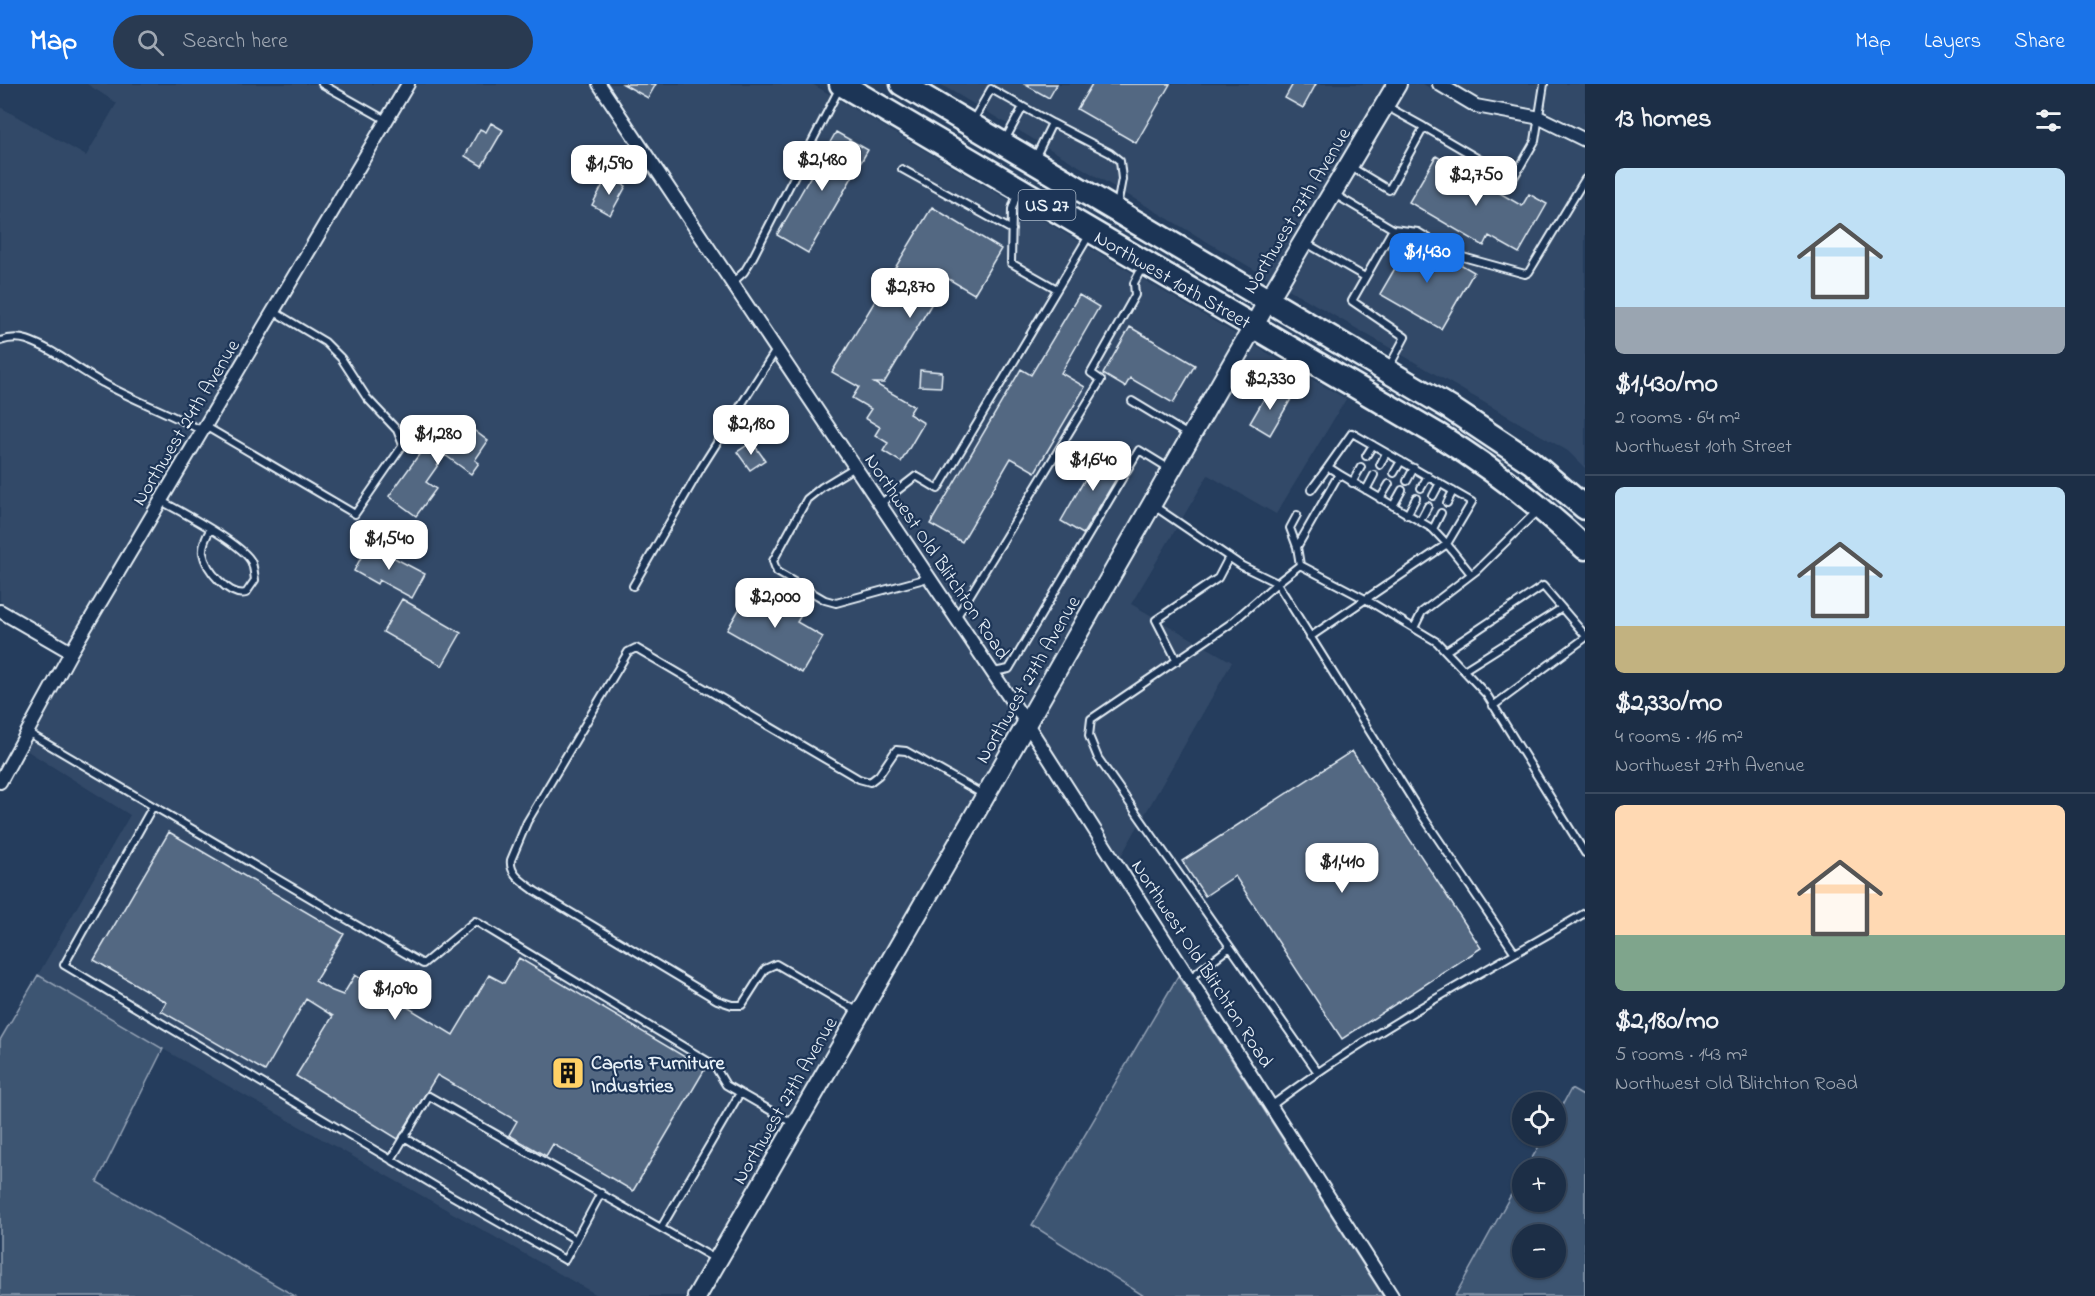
<!DOCTYPE html>
<html lang="en">
<head>
<meta charset="utf-8">
<style>
  :root { --surface:#1c2e46; --page:#293a51; --text:#f1f3f6; --muted:#a0a8b3; --line:#3a4a5f; --accent:#1a73e8 }
  body { margin:0; font-family:"Indie Flower",sans-serif; background:var(--page); color:var(--text); height:100vh; display:flex; flex-direction:column; font-size:22px; white-space:nowrap }
  * { box-sizing:border-box; margin:0 }
  p { font-size:20px; color:var(--muted) }
  .icon { flex:none; width:33px; height:33px; fill:none; stroke:currentColor; stroke-width:2; stroke-linecap:round; stroke-linejoin:round }
  .map { position:relative; flex:1; overflow:hidden }
  .panel { display:flex; flex-direction:column; background:var(--surface); width:510px }
  .panel>* { flex:none }
  .fabs { position:absolute; left:1512px; top:1008px; display:grid; gap:12px }
  .fabs a { display:grid; place-items:center; width:54px; height:54px; border-radius:50%; background:var(--surface); box-shadow:0 2px 4px #0004,0 0 0 2px var(--line); font-size:30px }
  .price { position:absolute; translate:-50% -51px; padding:0 14px; border-radius:12px; background:#fff; color:#222; font-size:20px; line-height:39px; filter:drop-shadow(0 2px 3px #0008) }
  .price::after { content:''; position:absolute; left:50%; top:36px; width:18px; height:14px; margin-left:-9px; background:inherit; clip-path:polygon(0 0,100% 0,50% 100%) }
  .price.on { background:var(--accent); color:#fff }
  ul { padding:0; list-style:none }
  li { display:grid; align-content:center; gap:12px; height:318px; padding:0 30px }
  li+li { border-top:2px solid var(--line) }
  li span { display:grid; place-items:center; height:186px; border-radius:9px; color:#555 }
  li>.icon { margin-inline-start:auto }
  span .icon { width:108px; height:108px; fill:#fffc; stroke-width:1 }
  li b { font-size:26px }
  h2 { display:flex; justify-content:space-between; align-items:center; height:72px; padding:0 30px; font-size:26px }
  header { display:flex; align-items:center; gap:36px; box-sizing:border-box; height:84px; padding:0 30px; background:var(--accent); color:#fff }
  header strong { font-size:28px }
  nav { display:flex; gap:33px; margin-inline-start:auto; font-size:21px }
  .search { width:420px; height:54px; background:var(--page); display:flex; align-items:center; gap:15px; box-sizing:border-box; padding:0 21px; border-radius:33px; color:var(--muted); font-size:22px }
  main { display:flex; flex:1; min-height:0 }
  .map>svg:first-child { display:block }
</style>
</head>
<body>
<header>
<strong>Map</strong>
<div class="search"><svg class="icon" aria-label="search" viewBox="0 0 24 24"><circle cx="10" cy="10" r="6"/><path d="M15 15l6 6"/></svg>Search here</div>
<nav><a>Map</a><a>Layers</a><a>Share</a></nav>
</header>
<main>
<div class="map">
<svg width="1585" height="1212" viewBox="0 0 1585 1212">
  <rect width="100%" height="100%" fill="#253d5d"/>
  <filter id="ink" filterUnits="userSpaceOnUse"><feTurbulence type="fractalNoise" baseFrequency=".0167" numOctaves="2"/><feDisplacementMap in="SourceGraphic" scale="12" xChannelSelector="R" yChannelSelector="G"/><feConvolveMatrix kernelMatrix="1 2 1 2 8 2 1 2 1" color-interpolation-filters="sRGB"/></filter>
  <g filter="url(#ink)">
    <path fill="#334a68" d="M 87,0 L 399,0 L 69,558 L 0,517 L 0,23 L 86,72 L 117,19 Z
      M 417,0 L 589,0 L 1018,641 L 688,1212 L 599,1212 L 163,965 L 38,891 L 130,731 L 26,666 L 78,572 Z
      M 609,0 L 812,0 L 1239,252 L 1027,625 Z
      M 940,0 L 1388,0 L 1272,196 Z
      M 1405,0 L 1423,0 L 1472,29 L 1536,42 L 1585,65 L 1585,384 L 1568,367 L 1285,203 Z
      M 1456,0 L 1585,0 L 1585,46 L 1543,26 L 1479,14 Z
      M 1252,260 L 1346,315 L 1276,430 L 1208,391 L 1131,520 L 1232,578 L 1121,772 L 1036,639 Z"/>
    <path fill="#3e5472" stroke="#93a2b5" stroke-width="1.5" fill-rule="evenodd" d="M 38,891 L 163,965 L 97,1098 L 295,1212 L 0,1212 L 0,956 Z
      M 1178,892 L 1383,1212 L 1144,1212 L 1032,1141 Z
      M 1571,1005 L 1585,1013 L 1585,1212 L 1455,1212 L 1522,1091 L 1522,1118 L 1556,1118 L 1556,1084 L 1526,1084 L 1545,1052 L 1556,1052 L 1556,1033 ZM 1556,1150 L 1556,1184 L 1522,1184 L 1522,1150 Z"/>
    <path fill="#536782" stroke="#e8f1f8" stroke-width="1.5" d="M 623,0 L 656,0 L 648,14 Z
      M 1024,0 L 1057,0 L 1049,14 Z
      M 1092,0 L 1170,0 L 1136,59 L 1077,25 Z
      M 1293,0 L 1316,0 L 1303,24 L 1285,14 Z
      M 491,39 L 503,46 L 482,82 L 465,72 L 480,45 L 486,48 Z
      M 836,48 L 868,66 L 808,169 L 777,151 Z
      M 1436,72 L 1522,122 L 1529,110 L 1547,120 L 1519,169 L 1489,152 L 1484,162 L 1409,118 Z
      M 607,93 L 626,102 L 610,131 L 592,121 Z
      M 932,123 L 1001,165 L 974,210 L 947,194 L 884,299 L 874,299 L 914,322 L 909,330 L 924,339 L 901,378 L 883,367 L 888,359 L 875,351 L 880,343 L 865,334 L 871,325 L 852,314 L 859,303 L 832,288 Z
      M 1419,156 L 1474,188 L 1441,245 L 1380,210 L 1408,162 L 1413,166 Z
      M 1079,211 L 1099,223 L 1061,289 L 1085,303 L 1035,388 L 1011,374 L 962,458 L 930,440 L 1021,285 L 1031,291 Z
      M 1130,243 L 1195,281 L 1173,319 L 1130,294 L 1125,303 L 1103,290 Z
      M 920,286 L 942,288 L 941,303 L 919,302 Z
      M 1271,303 L 1291,315 L 1270,351 L 1250,339 Z
      M 459,335 L 488,357 L 475,376 L 479,379 L 471,390 L 445,371 L 426,398 L 436,405 L 416,432 L 389,412 L 428,358 L 438,364 Z
      M 752,358 L 765,376 L 750,386 L 737,368 Z
      M 1101,367 L 1125,380 L 1083,450 L 1061,437 Z
      M 368,460 L 425,490 L 412,514 L 379,496 L 377,500 L 354,487 Z
      M 754,500 L 803,528 L 797,538 L 823,553 L 802,589 L 727,546 Z
      M 402,515 L 461,549 L 442,582 L 383,548 Z
      M 1352,667 L 1481,864 L 1342,955 L 1235,792 L 1205,812 L 1182,777 Z
      M 169,748 L 344,850 L 315,897 L 330,906 L 343,911 L 355,891 L 453,951 L 489,891 L 504,899 L 519,874 L 705,985 L 633,1107 L 553,1060 L 546,1072 L 509,1051 L 517,1037 L 437,991 L 398,1055 L 296,992 L 333,932 L 306,915 L 265,987 L 161,927 L 166,918 L 94,876 Z"/>
    <g fill="none" stroke-linecap="round" stroke-linejoin="round">
      <g stroke="#e8f1f8" stroke-width="10">
        <path id="lane" d="M 322,0 L 386,36
          M 972,38 L 991,5 L 1052,39
          M 1424,43 L 1513,95 L 1535,57 L 1544,0
          M 1005,56 L 1023,23
          M 1035,74 L 1052,39 L 1110,69 L 1120,77 L 1122,95 L 1117,122
          M 1351,83 L 1389,106 L 1424,43 L 1386,22
          M 902,85 L 1012,146
          M 1017,110 L 1012,125 L 1011,179 L 1057,205
          M 1334,110 L 1393,145 L 1418,148 L 1459,172 L 1525,190 L 1529,188 L 1585,95
          M 1306,159 L 1365,193
          M 732,199 L 744,188 L 753,173 L 840,3
          M 0,257 C 9,254 17,253 27,256 C 54,265 78,286 103,299 C 135,317 170,329 202,347
          M 1389,283 L 1405,253 L 1352,217 L 1393,145
          M 1132,317 L 1190,352
          M 205,342 L 355,430 L 403,361 L 397,346 L 367,314 L 341,274 L 325,258 L 273,227
          M 1366,372 L 1373,361
          M 1380,381 L 1386,369
          M 855,383 L 822,403 L 807,415 L 773,477 L 777,488 L 825,516 L 836,519 L 928,494
          M 1394,389 L 1401,377
          M 1407,397 L 1414,384
          M 1352,399 L 1361,383
          M 1421,404 L 1428,392
          M 1311,406 L 1328,383
          M 1366,406 L 1374,391
          M 1433,412 L 1440,399
          M 1380,415 L 1389,400
          M 161,417 C 182,428 241,459 251,477 C 254,483 254,490 255,496 L 246,509 C 229,513 206,486 203,469 C 202,461 206,453 210,446
          M 1447,419 L 1453,407
          M 880,420 L 916,392 L 938,405 L 1090,150
          M 1154,422 L 1242,482 L 1277,499 L 1300,481 L 1367,516 L 1437,558 L 1487,611 L 1585,769
          M 1393,422 L 1402,406
          M 1407,431 L 1416,414
          M 1420,437 L 1428,422
          M 1433,445 L 1441,429
          M 1297,463 L 1290,444 L 1297,431
          M 1300,481 L 1297,463 L 1339,390 L 1328,383 L 1352,349 L 1472,418 L 1447,460 L 1433,445 L 1339,390
          M 633,502 L 701,384 L 776,266
          M 956,534 L 1101,296 L 1091,289 L 1135,211 L 1134,199 L 1142,184
          M 1414,544 L 1422,528 L 1477,486 L 1536,428
          M 1310,553 L 1447,460 L 1471,490
          M 1446,567 L 1543,502 L 1585,551
          M 1177,577 L 1156,536 L 1218,494 L 1229,473
          M 1464,586 L 1562,524
          M 993,588 L 1009,585 L 1139,366 L 1170,385
          M 1493,622 L 1585,554
          M 27,648 L 153,722
          M 1190,894 L 1230,863
          M 857,927 L 776,880 L 765,885 L 742,921 L 732,921 L 717,916 L 535,807 C 525,799 509,791 511,776 L 527,738 L 628,568 L 636,564 L 859,695 L 870,698 L 879,691 L 896,666 L 906,667 L 984,711
          M 1317,987 L 1098,674 L 1089,652 L 1091,635 L 1230,540 L 1277,499 L 1420,728 L 1515,869
          M 1271,1022 C 1369,948 1479,891 1585,829
          M 404,1053 L 576,1156
          M 391,1076 L 429,1012 L 717,1176
          M 601,1109 L 565,1176 L 452,1112 L 64,881 L 153,722 L 423,880 L 475,837 L 714,981 L 726,1001 L 794,1040
          M 661,1144 L 740,1009"/>
      </g>
      <g stroke="#e8f1f8" stroke-width="16">
        <path id="street" d="M 599,0 L 1027,640 L 1392,1212
          M 1439,0 L 1476,22 L 1540,34 L 1585,56
          M 0,527 L 71,568
          M 0,698 L 71,568 L 408,0"/>
      </g>
      <g stroke="#e8f1f8" stroke-width="22">
        <path id="secondary" d="M 697,1212 L 975,730 L 1269,215 L 1397,0"/>
      </g>
      <g stroke="#e8f1f8" stroke-width="27">
        <path id="highway" d="M 841,0 L 1440,352 C 1493,385 1540,421 1585,464
          M 902,0 L 1450,324 L 1531,378 L 1585,424"/>
      </g>
      <use href="#lane" stroke="#1d3557" stroke-width="6"/>
      <use href="#street" stroke="#1d3557" stroke-width="12"/>
      <use href="#secondary" stroke="#1d3557" stroke-width="18"/>
      <use href="#highway" stroke="#1d3557" stroke-width="22"/>
    </g>
  </g>
  <defs>
    <g id="building-square" transform="scale(1.725)"><rect x="-9" y="-9" width="18" height="18" rx="4" fill="#ffd166" stroke="#1d3557"/><path d="M-4-6H4V6H1V3H-1V6H-4ZM-2.5-4.3h1.7v1.8h-1.7ZM.8-4.3h1.7v1.8H.8ZM-2.5-1h1.7V.8h-1.7ZM.8-1h1.7V.8H.8Z" fill="#111"/></g>
  </defs>
  <g fill-rule="evenodd">
    <use href="#building-square" x="568" y="989"/>
  </g>
  <g text-anchor="middle" stroke-width="4.5" stroke-linejoin="round" paint-order="stroke">
    <rect fill="#1d3557" stroke="#abb9c8" stroke-width="1.5" x="1018.5" y="106" width="57" height="30" rx="4.5"/>
    <g font-size="18" font-weight="bold" fill="#e8f1f8">
      <text x="1047" y="127">US 27</text>
    </g>
    <g font-size="20" fill="#e8f1f8" stroke="#1d3557">
      <text transform="translate(1296 126) rotate(-59)" y="7">Northwest 27th Avenue</text>
      <text transform="translate(1173 195) rotate(30)" y="7">Northwest 10th Street</text>
      <text transform="translate(185 338) rotate(-59)" y="7">Northwest 24th Avenue</text>
      <text transform="translate(938 472) rotate(56)" y="7">Northwest Old Blitchton Road</text>
      <text transform="translate(1027 595) rotate(-60)" y="7">Northwest 27th Avenue</text>
      <text transform="translate(1203 879) rotate(57)" y="7">Northwest Old Blitchton Road</text>
      <text transform="translate(784 1016) rotate(-60)" y="7">Northwest 27th Avenue</text>
    </g>
    <g font-size="20" font-weight="bold" fill="#e8f1f8" stroke="#1d3557" text-anchor="start">
      <text x="591" y="985">Capris Furniture<tspan x="591" dy="23">Industries</tspan></text>
    </g>
  </g>
</svg>
<div class="fabs">
<a><svg class="icon" aria-label="locate" viewBox="0 0 24 24"><circle cx="12" cy="12" r="6"/><path d="M12 2v4M12 18v4M2 12h4M18 12h4"/></svg></a>
<a>+</a>
<a>−</a>
</div>
<b class="price" style="left:822px;top:108px">$2,480</b>
<b class="price" style="left:609px;top:112px">$1,590</b>
<b class="price" style="left:1476px;top:123px">$2,750</b>
<b class="price on" style="left:1427px;top:200px">$1,430</b>
<b class="price" style="left:910px;top:235px">$2,870</b>
<b class="price" style="left:1270px;top:327px">$2,330</b>
<b class="price" style="left:751px;top:372px">$2,180</b>
<b class="price" style="left:438px;top:382px">$1,280</b>
<b class="price" style="left:1093px;top:408px">$1,640</b>
<b class="price" style="left:389px;top:487px">$1,540</b>
<b class="price" style="left:775px;top:545px">$2,000</b>
<b class="price" style="left:1342px;top:810px">$1,410</b>
<b class="price" style="left:395px;top:937px">$1,090</b>
</div>
<section class="panel">
<h2>13 homes<svg class="icon" aria-label="filters" viewBox="0 0 24 24"><path d="M4 7h16M4 17h16"/><circle cx="9" cy="7" r="2"/><circle cx="15" cy="17" r="2"/></svg></h2>
<ul>
<li><span style="background:linear-gradient(#bfe0f5 75%,#9aa5b1 0)"><svg class="icon" aria-label="home" viewBox="0 0 24 24"><path d="M3 11l9-7 9 7M6 9v11h12V9"/></svg></span><div><b>$1,430/mo</b><p>2 rooms · 64 m²</p><p>Northwest 10th Street</p></div></li>
<li><span style="background:linear-gradient(#bfe0f5 75%,#c2b280 0)"><svg class="icon" aria-label="home" viewBox="0 0 24 24"><path d="M3 11l9-7 9 7M6 9v11h12V9"/></svg></span><div><b>$2,330/mo</b><p>4 rooms · 116 m²</p><p>Northwest 27th Avenue</p></div></li>
<li><span style="background:linear-gradient(#ffd9b3 70%,#7fa58c 0)"><svg class="icon" aria-label="home" viewBox="0 0 24 24"><path d="M3 11l9-7 9 7M6 9v11h12V9"/></svg></span><div><b>$2,180/mo</b><p>5 rooms · 143 m²</p><p>Northwest Old Blitchton Road</p></div></li>
</ul>
</section>
</main>
</body>
</html>
